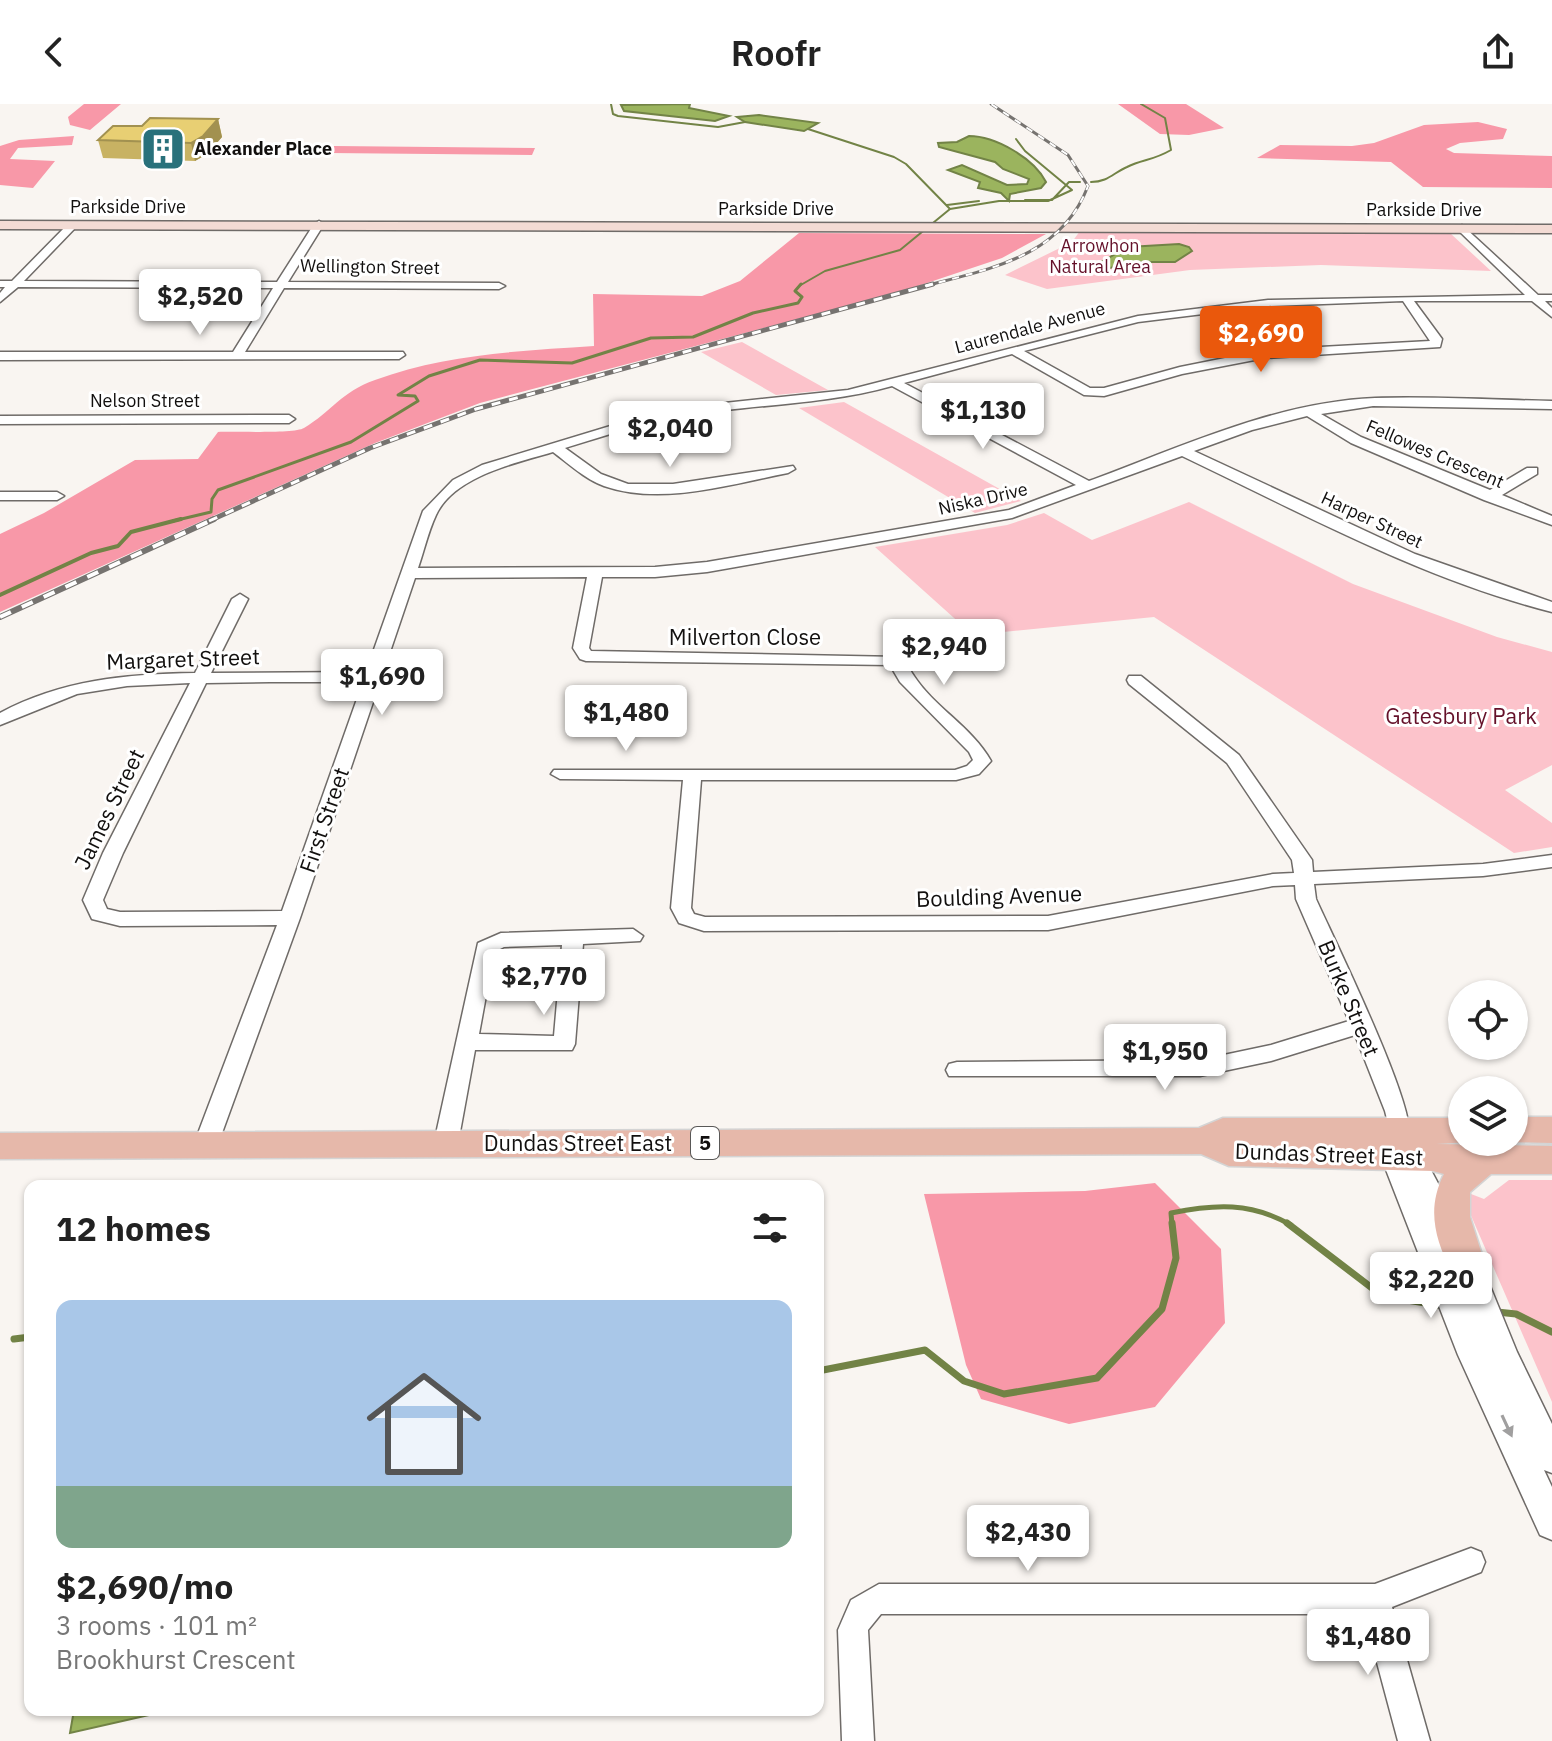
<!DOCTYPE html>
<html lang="en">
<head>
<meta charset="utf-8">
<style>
  :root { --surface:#fff; --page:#f2f2f2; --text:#222; --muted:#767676; --line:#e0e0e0; --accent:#ea580c }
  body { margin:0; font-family:"IBM Plex Sans",sans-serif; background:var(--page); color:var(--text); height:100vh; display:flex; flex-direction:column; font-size:30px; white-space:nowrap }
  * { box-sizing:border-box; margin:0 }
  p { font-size:26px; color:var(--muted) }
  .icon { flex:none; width:44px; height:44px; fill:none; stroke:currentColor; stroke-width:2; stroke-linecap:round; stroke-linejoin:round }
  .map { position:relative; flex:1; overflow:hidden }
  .drawer { position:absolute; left:24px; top:1076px; width:800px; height:536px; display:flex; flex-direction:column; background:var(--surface); border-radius:16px; box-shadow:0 2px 6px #0004 }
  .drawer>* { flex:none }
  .buttons { position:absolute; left:1448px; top:876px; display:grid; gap:16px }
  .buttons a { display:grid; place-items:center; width:80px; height:80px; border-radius:50%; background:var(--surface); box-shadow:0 2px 6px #0004; font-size:40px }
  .price { position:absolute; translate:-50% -68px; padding:0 18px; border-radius:8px; background:#fff; color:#222; font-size:26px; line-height:52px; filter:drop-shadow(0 2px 4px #0008) }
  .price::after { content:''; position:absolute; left:50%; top:48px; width:24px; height:18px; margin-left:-12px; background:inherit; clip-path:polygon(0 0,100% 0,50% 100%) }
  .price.current { background:var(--accent); color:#fff }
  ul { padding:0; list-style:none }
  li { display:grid; align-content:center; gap:16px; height:424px; padding:0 32px }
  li+li { border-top:2px solid var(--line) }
  li span { display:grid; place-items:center; height:248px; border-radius:16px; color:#555 }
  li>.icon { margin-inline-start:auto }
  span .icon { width:144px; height:144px; fill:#fffc; stroke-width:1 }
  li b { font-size:34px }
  h2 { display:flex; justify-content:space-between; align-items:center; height:96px; padding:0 32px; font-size:34px }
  header { display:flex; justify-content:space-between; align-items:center; height:104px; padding:0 32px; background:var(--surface); font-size:36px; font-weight:600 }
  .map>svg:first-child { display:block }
</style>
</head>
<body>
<header><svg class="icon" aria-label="back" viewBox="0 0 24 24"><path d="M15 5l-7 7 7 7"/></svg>Roofr<svg class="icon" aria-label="share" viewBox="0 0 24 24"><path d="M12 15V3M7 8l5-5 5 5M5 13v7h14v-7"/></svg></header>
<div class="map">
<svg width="1552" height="1637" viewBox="0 0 1552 1637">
  <rect width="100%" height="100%" fill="#f9f5f1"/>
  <path fill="#fcc3cb" d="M 1080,127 L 1450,129 L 1491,167 L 1321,161 L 1190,166 L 1047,185 L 1005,171 L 1072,138 Z
    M 742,238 L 828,286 L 776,291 L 701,248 Z
    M 844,298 L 1021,397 L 975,409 L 799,304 Z
    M 1189,398 L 1353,480 L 1497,533 L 1552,548 L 1552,661 L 1505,686 L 1552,719 L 1552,743 L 1514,749 L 1154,513 L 973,531 L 875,443 L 1007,421 L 1044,409 L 1092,436 Z
    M 1509,1076 L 1552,1076 L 1552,1298 L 1469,1107 L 1471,1090 L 1484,1095 Z"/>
  <path fill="#f898a8" d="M 84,0 L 121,0 L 90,26 L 70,21 L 68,13 Z
    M 1118,0 L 1186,0 L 1224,24 L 1189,31 L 1160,30 Z
    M 1478,18 L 1507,25 L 1503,35 L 1460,39 L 1446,45 L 1454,49 L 1552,52 L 1552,84 L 1423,83 L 1391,58 L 1257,54 L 1280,41 L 1352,42 L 1374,39 L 1424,21 Z
    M 74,32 L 72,41 L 18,44 L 10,55 L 55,57 L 33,84 L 0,81 L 0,42 L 19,36 Z
    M 334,42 L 535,44 L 532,51 L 329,49 Z
    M 799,129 L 1046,130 L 1002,154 L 900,188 L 480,299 L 375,339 L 0,508 L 0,430 L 44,409 L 135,356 L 198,355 L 218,328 C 234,327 294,330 304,324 C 331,308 341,288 375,276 C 445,250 520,247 594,242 L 593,190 L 702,192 L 740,177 Z
    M 1155,1079 L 1221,1145 L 1225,1219 L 1155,1303 L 1069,1320 L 981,1295 L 966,1261 L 924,1090 L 1085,1087 Z"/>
  <path fill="#9bb45e" stroke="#728346" stroke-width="2" d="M 690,0 L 689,4 L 729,12 L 715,17 L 624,7 L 621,1 Z
    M 759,11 L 818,19 L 804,27 L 745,18 L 737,13 Z
    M 969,32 C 995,32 1034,54 1046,78 L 1041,84 L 1010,90 L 1009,97 L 1001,89 L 978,84 L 980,78 L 948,66 L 962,61 L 1007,81 L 1027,80 L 1029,75 L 1003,65 L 995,58 L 939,43 L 938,39 L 957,38 Z
    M 1179,140 L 1189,143 L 1192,147 L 1175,158 L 1131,158 L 1103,166 L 1092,163 L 1128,143 Z
    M 74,1606 L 171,1606 L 70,1629 Z"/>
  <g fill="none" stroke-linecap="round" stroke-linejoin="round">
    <path stroke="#728346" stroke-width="2" d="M 611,0 L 613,10 L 618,12 L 718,23 L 745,18
      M 1091,78 C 1108,78 1113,69 1127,63 C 1143,55 1152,57 1171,46 L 1165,14 L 1141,0
      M 1025,96 L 1052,96 L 1069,78 L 1080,78
      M 947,101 L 979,97
      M 950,105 L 999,97 L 1048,97 L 1072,86 L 1025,47 L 1016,35
      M 799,182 L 825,167 L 900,146 L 950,105 L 906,60 L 894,53 L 808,25"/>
    <path stroke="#728346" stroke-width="3" d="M 173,417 L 211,408 L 212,395 L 218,386 L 351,338 L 418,297 L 415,292 L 398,291 L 429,272 L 480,256 L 572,259 L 651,234 L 693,233 L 753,209 L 798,199 L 802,193 L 795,187 L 801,180"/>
    <path stroke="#728346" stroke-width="4" d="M 0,491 L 91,449 L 118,442 L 131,428 L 181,415"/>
    <path stroke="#728346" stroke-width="5" d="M 1172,1121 L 1171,1109 C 1215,1100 1251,1098 1291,1121"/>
    <path stroke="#728346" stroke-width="7" d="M 1287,1119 L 1372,1184 L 1407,1196 L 1444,1202
      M 1497,1208 L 1516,1210 L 1552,1228
      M 14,1235 L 30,1233
      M 818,1267 L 925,1246 L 964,1277 L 1004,1290 L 1097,1274 L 1162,1205 L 1176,1154 L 1172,1119"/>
    <g stroke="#6f6b68" stroke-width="3">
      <path id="minor" d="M 319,117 L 324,120 L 288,178 L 499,179 L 505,182 L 499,185 L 284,184 L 245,248 L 403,248 L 405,251 L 399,255 L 0,256 L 0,248 L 233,248 L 273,184 L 18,183 L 0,198 L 0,189 L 5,183 L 0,183 L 0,177 L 12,177 L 69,119 L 78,121 L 24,177 L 277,178 L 314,120 Z
        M 1462,121 L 1538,191 L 1552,191 L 1552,197 L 1545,197 L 1552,204 L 1552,213 L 1532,197 L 1414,197 L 1442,235 L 1440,243 L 1265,254 L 1182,270 L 1104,292 L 1084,291 L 1012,250 L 904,279 L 1089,377 C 1181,343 1276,298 1375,294 C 1433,292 1493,296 1552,297 L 1552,305 L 1373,302 L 1321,310 L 1361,333 L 1490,386 L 1527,364 L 1537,364 L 1537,370 L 1502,391 L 1552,412 L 1552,421 L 1484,396 L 1351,339 L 1307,312 L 1252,326 L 1194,347 L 1415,450 L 1552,498 L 1552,508 C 1422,475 1302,409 1182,352 L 1012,414 L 707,468 L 655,473 L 602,473 L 589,544 L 591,547 L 899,553 C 908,558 908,564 914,572 C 935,604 972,623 991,657 L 979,670 L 956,676 L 701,676 L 691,804 L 694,810 L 705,813 L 1048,812 L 1273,770 L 1294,769 L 1292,756 L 1227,659 L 1129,580 L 1127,576 L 1129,572 L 1141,572 L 1239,651 L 1312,756 L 1313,768 L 1483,760 L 1552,751 L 1552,763 L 1483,772 L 1314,780 L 1316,795 C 1331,829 1421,1011 1408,1035 L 1400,1038 L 1392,1035 L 1385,1007 L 1355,931 L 1271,957 L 1200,972 L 949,972 L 946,966 L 949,960 L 957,958 L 1200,956 L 1271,941 L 1349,917 L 1296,795 L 1295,781 L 1273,782 L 1048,826 L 704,827 L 679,819 L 671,804 L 683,676 L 560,675 L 551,670 L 554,666 L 955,666 L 967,662 L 973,656 L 969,648 L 900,578 L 890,561 L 586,557 L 580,555 L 573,544 L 587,473 L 415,474 L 300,814 L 218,1040 L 214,1046 L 206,1049 L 198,1046 L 194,1040 L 277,821 L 120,822 L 92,815 L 83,796 L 103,749 L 190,579 L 127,582 L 77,590 L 0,621 L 0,609 C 61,576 127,570 195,569 L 232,495 L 240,490 L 248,495 L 211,569 L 366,568 L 423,407 L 453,376 L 482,361 L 640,313 L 696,302 L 848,286 L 1138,212 L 1268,196 L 1525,191 L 1458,126 L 1457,124 ZM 1403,197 L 1430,237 L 1265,246 L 1180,263 L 1104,284 L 1090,284 L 1024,247 L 1138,218 L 1268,202 ZM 892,282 L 1076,381 L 1009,406 L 707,458 L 655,463 L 418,464 C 424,447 428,428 436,411 C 454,372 516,359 553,348 C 569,360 585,375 604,382 C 662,402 731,380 788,369 L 795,365 L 793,362 L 673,380 L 628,380 L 601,370 L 565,344 C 608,331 651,316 696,310 C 762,300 828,300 892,282 ZM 270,578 L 363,578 L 282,807 L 120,808 L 107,805 L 103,796 L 123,749 L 206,579 Z
        M 0,312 L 289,311 L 295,315 L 289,319 L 0,320 Z
        M 0,388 L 57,388 L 64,392 L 57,396 L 0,396 Z
        M 633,825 L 643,832 L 640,837 L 583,840 L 575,940 L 572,946 L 475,946 L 458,1039 L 454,1045 L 446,1048 L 438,1045 L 434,1039 L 478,839 L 501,829 ZM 562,841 L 554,932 L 479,930 L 494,848 L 504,843 Z
        M 1471,1444 L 1481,1448 L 1485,1458 L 1481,1468 L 1392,1503 L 1430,1637 L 1398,1637 L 1364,1510 L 881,1510 L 868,1526 L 874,1637 L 842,1637 L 838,1526 L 851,1496 L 879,1480 L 1375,1480 Z"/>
    </g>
    <g stroke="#6f6b68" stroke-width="3">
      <path id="tertiary" d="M 1398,1024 L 1408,1027 L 1412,1037 L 1416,1038 L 1481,1160 L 1517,1248 L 1552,1320 L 1552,1369 L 1544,1366 L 1552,1383 L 1552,1436 L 1540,1431 L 1458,1251 L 1381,1053 L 1388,1027 Z"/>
    </g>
    <g stroke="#6f6b68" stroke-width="3">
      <path id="secondary" d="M 0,117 L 1552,121 L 1552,129 L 0,125 Z"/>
    </g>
    <g stroke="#d4d4d4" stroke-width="3">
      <path id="primary" d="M 1514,1013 L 1552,1013 L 1552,1039 L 1510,1038 L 1514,1038 Z
        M 1223,1014 L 1462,1014 L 1462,1038 L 1469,1038 L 1436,1040 L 1552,1042 L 1552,1070 L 1491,1070 L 1470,1088 L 1470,1113 L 1485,1160 L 1479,1171 L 1466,1175 L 1453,1171 C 1435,1136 1426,1105 1444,1070 L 1433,1067 L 1229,1062 L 1201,1050 L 0,1055 L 0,1029 L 1199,1024 Z"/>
    </g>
    <use href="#minor" fill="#fff" fill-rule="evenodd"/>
    <use href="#tertiary" fill="#fff" fill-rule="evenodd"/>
    <use href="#secondary" fill="#f3dbd4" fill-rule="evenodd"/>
    <use href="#primary" fill="#e6b8aa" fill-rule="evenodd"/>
    <g stroke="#767370" stroke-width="3">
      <path id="rail-far2" d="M 925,182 C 992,164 1061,153 1088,82 L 1068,51 L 991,0"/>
    </g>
    <g stroke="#767370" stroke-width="5">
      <path id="rail-far1" d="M 209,417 L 370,344 L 476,305 L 933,180"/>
    </g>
    <g stroke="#767370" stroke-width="6">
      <path id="rail" d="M 0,513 L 214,415"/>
    </g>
    <use href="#rail-far2" stroke="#fff" stroke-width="2" stroke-dasharray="7" stroke-linecap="butt"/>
    <use href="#rail-far1" stroke="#fff" stroke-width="3" stroke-dasharray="9" stroke-linecap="butt"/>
    <use href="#rail" stroke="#fff" stroke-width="4" stroke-dasharray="12" stroke-linecap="butt"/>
  </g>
  <path fill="#c8b263" d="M 218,15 L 222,33 L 207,50 L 195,57 L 103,54 L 98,36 L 142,22 Z"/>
  <path fill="#a29150" d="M 218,15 L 222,33 L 207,50 L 195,57 L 191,39 Z"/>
  <path fill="#e8cf73" stroke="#a29150" stroke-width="2" d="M 150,14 L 218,15 L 203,32 L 191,39 L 98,36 L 113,22 L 142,22 Z"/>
  <defs><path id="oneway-solid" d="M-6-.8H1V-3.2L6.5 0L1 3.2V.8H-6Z" transform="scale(2)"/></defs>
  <use fill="#a09f9f" href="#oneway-solid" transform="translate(1507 1322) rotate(65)"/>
  <defs>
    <g id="building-square" transform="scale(2.3)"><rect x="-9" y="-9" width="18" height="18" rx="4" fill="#29717b" stroke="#fff"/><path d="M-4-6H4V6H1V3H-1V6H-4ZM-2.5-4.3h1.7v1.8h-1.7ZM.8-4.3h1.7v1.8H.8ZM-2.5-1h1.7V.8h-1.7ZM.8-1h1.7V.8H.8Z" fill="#fff"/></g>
  </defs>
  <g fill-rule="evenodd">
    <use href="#building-square" x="163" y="45"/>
  </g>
  <g text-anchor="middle" stroke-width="6" stroke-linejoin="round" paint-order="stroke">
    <g font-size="18" font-weight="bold" fill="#12100f" stroke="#fff" text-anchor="start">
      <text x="194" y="51">Alexander Place</text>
    </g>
    <g font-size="18" fill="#12100f" stroke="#fff">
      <text x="128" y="109">Parkside Drive</text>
      <text x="776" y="111">Parkside Drive</text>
      <text x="1424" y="112">Parkside Drive</text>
      <text transform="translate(370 163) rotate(1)" y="6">Wellington Street</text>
      <text transform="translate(1030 224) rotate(-15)" y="6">Laurendale Avenue</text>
      <text x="145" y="303">Nelson Street</text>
      <text transform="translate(1435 350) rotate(23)" y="6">Fellowes Crescent</text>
      <text transform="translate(983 395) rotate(-13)" y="6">Niska Drive</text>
      <text transform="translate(1372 416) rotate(25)" y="6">Harper Street</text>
    </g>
    <g font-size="18" fill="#641029" stroke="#fff">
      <text x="1100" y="148">Arrowhon<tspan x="1100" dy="21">Natural Area</tspan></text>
    </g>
    <rect fill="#fff" stroke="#595857" stroke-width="2" x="691" y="1023" width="28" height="32" rx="6"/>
    <g font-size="20" font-weight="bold" fill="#12100f">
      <text x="705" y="1046">5</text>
    </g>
    <g font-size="22" fill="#12100f" stroke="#fff">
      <text x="745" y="541">Milverton Close</text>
      <text transform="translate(183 555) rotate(-2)" y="8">Margaret Street</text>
      <text transform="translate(109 705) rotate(-64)" y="8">James Street</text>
      <text transform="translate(324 716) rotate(-71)" y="8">First Street</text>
      <text transform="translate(999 792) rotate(-2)" y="8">Boulding Avenue</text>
      <text transform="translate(1349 894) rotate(67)" y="8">Burke Street</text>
      <text x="578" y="1047">Dundas Street East</text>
      <text transform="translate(1329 1050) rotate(2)" y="8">Dundas Street East</text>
    </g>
    <g font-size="22" fill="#641029" stroke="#fff">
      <text x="1461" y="620">Gatesbury Park</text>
    </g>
  </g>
</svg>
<div class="buttons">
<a><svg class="icon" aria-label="locate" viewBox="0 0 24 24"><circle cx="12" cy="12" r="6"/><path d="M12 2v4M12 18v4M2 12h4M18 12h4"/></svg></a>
<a><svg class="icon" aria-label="layers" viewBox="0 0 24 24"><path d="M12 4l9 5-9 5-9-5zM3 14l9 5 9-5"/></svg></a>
</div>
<b class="price" style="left:200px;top:233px">$2,520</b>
<b class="price current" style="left:1261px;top:270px">$2,690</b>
<b class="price" style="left:983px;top:347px">$1,130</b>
<b class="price" style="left:670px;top:365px">$2,040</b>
<b class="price" style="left:944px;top:583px">$2,940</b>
<b class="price" style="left:382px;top:613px">$1,690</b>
<b class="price" style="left:626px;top:649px">$1,480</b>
<b class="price" style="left:544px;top:913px">$2,770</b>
<b class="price" style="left:1165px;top:988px">$1,950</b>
<b class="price" style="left:1431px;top:1216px">$2,220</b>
<b class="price" style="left:1028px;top:1469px">$2,430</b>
<b class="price" style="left:1368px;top:1573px">$1,480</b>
<section class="drawer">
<h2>12 homes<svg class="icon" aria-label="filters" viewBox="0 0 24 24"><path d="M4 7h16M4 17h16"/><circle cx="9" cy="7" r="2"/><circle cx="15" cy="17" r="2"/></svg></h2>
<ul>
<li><span style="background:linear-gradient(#a9c7e8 75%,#7fa58c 0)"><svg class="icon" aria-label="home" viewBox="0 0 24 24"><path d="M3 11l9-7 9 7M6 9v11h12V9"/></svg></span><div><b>$2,690/mo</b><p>3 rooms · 101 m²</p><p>Brookhurst Crescent</p></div></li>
</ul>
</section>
</div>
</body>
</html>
